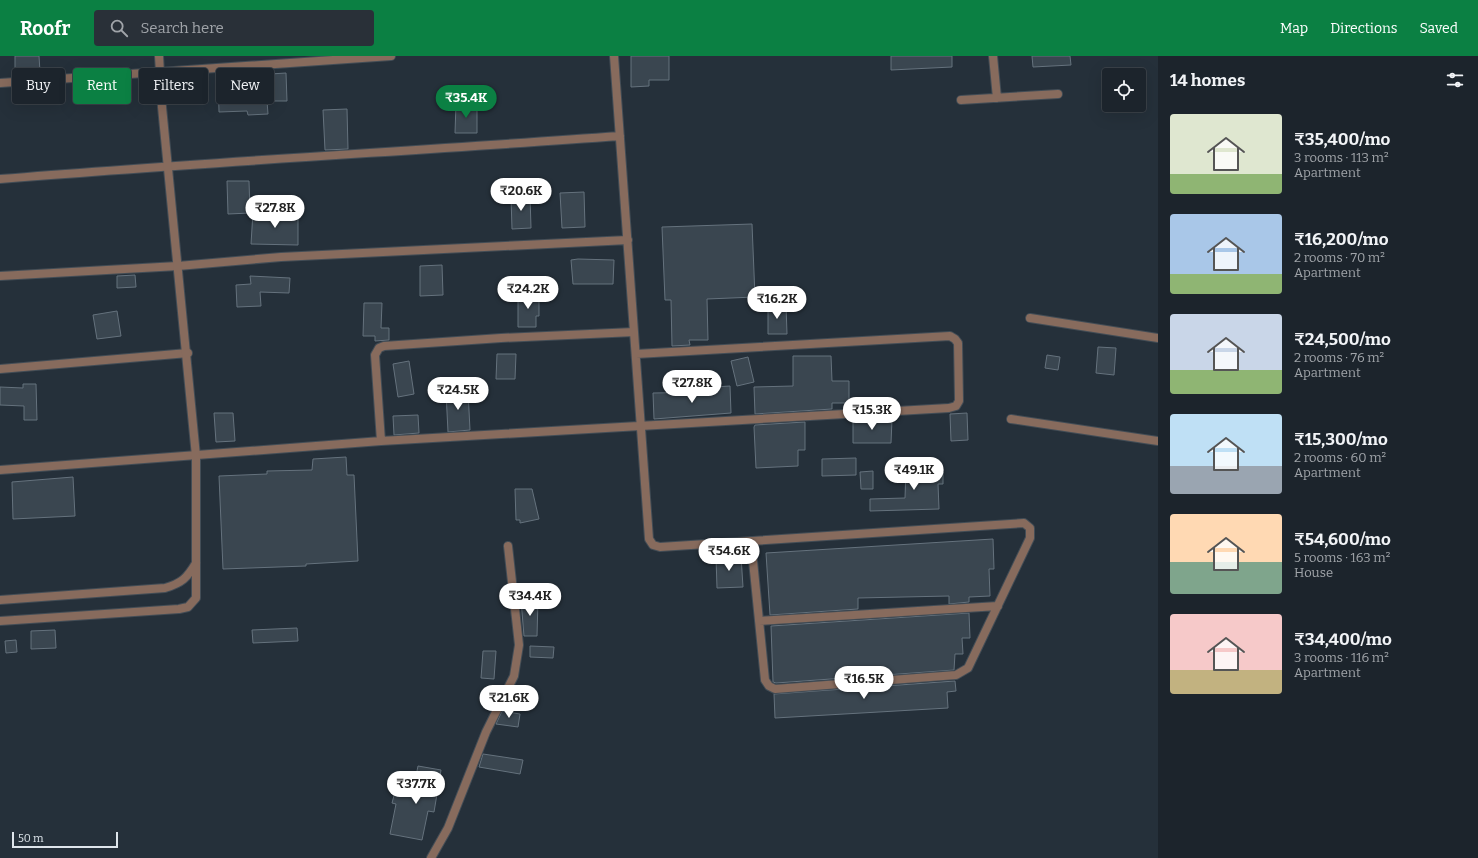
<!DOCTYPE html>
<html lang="en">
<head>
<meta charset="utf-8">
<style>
  :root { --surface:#1c242c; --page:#293038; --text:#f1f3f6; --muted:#a0a4a9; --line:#3a4148; --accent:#0b8043 }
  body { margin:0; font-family:Bitter,serif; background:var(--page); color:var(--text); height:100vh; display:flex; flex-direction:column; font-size:15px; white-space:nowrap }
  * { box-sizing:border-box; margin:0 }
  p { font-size:13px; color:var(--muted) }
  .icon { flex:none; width:22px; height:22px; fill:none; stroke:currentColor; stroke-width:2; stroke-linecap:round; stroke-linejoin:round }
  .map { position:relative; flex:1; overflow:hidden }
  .details { display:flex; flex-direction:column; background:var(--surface); width:320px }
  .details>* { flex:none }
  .top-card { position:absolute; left:12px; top:12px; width:380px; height:36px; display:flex; gap:8px }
  .controls { position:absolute; left:1102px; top:12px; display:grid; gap:8px }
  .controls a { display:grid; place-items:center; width:44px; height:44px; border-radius:4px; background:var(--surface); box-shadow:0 4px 16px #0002,0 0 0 1px var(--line); font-size:20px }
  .scale { position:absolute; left:12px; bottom:10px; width:106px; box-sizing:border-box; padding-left:4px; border:2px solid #dee5eb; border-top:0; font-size:11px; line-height:14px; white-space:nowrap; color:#dee5eb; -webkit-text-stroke:3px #25303a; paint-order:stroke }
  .price { position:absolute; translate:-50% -34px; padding:0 9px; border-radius:14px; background:#fff; color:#222; font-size:13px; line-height:26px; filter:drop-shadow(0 1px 2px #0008) }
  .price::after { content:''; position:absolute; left:50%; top:24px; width:12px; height:9px; margin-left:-6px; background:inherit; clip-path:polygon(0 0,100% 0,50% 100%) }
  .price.selected { background:var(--accent); color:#fff }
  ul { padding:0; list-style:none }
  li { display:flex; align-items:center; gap:12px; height:100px; padding:0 12px }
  li span { display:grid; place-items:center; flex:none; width:112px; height:80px; border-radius:4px; color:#555 }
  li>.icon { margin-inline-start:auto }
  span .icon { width:48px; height:48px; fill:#fffc; stroke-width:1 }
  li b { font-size:17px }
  h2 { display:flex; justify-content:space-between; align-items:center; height:48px; padding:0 12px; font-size:17px }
  .tag { padding:0 14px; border-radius:4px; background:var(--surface); box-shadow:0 4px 16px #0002,0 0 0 1px var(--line); font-size:14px; line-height:36px }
  .tag.selected { background:var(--accent); color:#fff }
  header { display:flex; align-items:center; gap:24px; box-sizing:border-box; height:56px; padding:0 20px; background:var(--accent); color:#fff }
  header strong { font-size:19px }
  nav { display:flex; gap:22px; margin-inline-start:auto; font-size:14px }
  .search { width:280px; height:36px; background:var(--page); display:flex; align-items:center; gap:10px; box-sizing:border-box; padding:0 14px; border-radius:4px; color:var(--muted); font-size:15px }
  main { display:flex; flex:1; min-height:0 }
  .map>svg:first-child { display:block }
</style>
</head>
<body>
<header>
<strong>Roofr</strong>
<div class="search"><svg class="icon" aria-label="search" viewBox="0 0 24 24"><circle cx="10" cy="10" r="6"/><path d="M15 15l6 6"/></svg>Search here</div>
<nav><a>Map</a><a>Directions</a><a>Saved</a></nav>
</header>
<main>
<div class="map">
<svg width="1158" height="802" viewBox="0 0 1158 802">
  <rect width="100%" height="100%" fill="#25303a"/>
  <path fill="#3a4650" stroke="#65727d" d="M 15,0 L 39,0 L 40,16 L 15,16 Z
    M 631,0 L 669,0 L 669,24 L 649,24 L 649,30 L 631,31 Z
    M 891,0 L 952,0 L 952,11 L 891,14 Z
    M 1032,0 L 1070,0 L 1071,9 L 1033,11 Z
    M 286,17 L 287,45 L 267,45 L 268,58 L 248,59 L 247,55 L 219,56 L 218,21 L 270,21 L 270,18 Z
    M 456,48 L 477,48 L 477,77 L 455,77 Z
    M 347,53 L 348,93 L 325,94 L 323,54 Z
    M 227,125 L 249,125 L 250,157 L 228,158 Z
    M 584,136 L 585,171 L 562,172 L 560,137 Z
    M 530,140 L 531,172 L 512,173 L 511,141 Z
    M 253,156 L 298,157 L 298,189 L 251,188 Z
    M 752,168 L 755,241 L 707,243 L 708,284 L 689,284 L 690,289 L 672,290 L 671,244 L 665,244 L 662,171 Z
    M 578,203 L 614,204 L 613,228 L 573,228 L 571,204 Z
    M 442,209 L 443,239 L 420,240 L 420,210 Z
    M 135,219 L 136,231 L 117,232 L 117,220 Z
    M 250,220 L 290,222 L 289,237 L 260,236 L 261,250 L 237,251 L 236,229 L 251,228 Z
    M 539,238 L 539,260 L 536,260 L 536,271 L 518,271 L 518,239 Z
    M 364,247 L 382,247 L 381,272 L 389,272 L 389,284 L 375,285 L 375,280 L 363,280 Z
    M 768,249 L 786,249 L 787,278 L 768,278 Z
    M 117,255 L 121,280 L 97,283 L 93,259 Z
    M 1098,291 L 1116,292 L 1114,319 L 1096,317 Z
    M 497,298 L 516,298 L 515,323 L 496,323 Z
    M 1047,299 L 1060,301 L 1058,314 L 1045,312 Z
    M 793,300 L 831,300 L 832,325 L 849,325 L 849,347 L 832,347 L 832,353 L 755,358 L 754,331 L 793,330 Z
    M 748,301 L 754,326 L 737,330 L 731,305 Z
    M 409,305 L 414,338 L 398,341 L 393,308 Z
    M 23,328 L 36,328 L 37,364 L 24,364 L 24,350 L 0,349 L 0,331 L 23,332 Z
    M 730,330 L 731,357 L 654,363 L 653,337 L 714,336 L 714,331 Z
    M 468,335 L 470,374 L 448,376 L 446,336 Z
    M 214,357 L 233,357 L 235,385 L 216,386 Z
    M 967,357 L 968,384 L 951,385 L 950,358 Z
    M 418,359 L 419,377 L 394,379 L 393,360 Z
    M 876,363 L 892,363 L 891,387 L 853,387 L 853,364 L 876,364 Z
    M 805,366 L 805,394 L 798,394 L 798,410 L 756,412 L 754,371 L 755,369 Z
    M 346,401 L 347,419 L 354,419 L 358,505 L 306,508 L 306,510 L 223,513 L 219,420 L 267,418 L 267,415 L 312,414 L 313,403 Z
    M 856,402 L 856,419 L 822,420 L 822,403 Z
    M 911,402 L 922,402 L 922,418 L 943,416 L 943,428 L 938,428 L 939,453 L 870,455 L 870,443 L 905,442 L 906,413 L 910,413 Z
    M 873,415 L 873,433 L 861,433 L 860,416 Z
    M 73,421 L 75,460 L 13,463 L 12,426 Z
    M 515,433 L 532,433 L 539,463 L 520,467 L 520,464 L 516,464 Z
    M 993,483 L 994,513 L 989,513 L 990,540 L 969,541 L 969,546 L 949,548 L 949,540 L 858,542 L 858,553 L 770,559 L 766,497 Z
    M 741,500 L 743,531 L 717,532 L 716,501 Z
    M 521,544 L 538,544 L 537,580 L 524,580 Z
    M 969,557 L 970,582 L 962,582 L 963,598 L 955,598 L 954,614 L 776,627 L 773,626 L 771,570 Z
    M 297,572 L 298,585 L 253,587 L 252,574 Z
    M 55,574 L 56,592 L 31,593 L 31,575 Z
    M 16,584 L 17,596 L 6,597 L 5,585 Z
    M 530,590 L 554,591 L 553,602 L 530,601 Z
    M 483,595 L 496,595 L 494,623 L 481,622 Z
    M 955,625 L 956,635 L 947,636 L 948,652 L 775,662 L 774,638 Z
    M 502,655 L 520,658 L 518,671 L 496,668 Z
    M 483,698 L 523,704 L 520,718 L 479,711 Z
    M 418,710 L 441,714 L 434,756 L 428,755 L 422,784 L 390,778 L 396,748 L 392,747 L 395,736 L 412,740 Z"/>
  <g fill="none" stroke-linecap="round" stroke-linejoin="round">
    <g stroke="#434d56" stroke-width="10">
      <path id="minor" d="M 614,0 L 649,483 L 653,489 L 660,491 L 1024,467 L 1030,472 L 1030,482 L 968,612 L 956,619 L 775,633 L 769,630 L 765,624 L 751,485
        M 993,0 L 997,42
        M 0,27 L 391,0
        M 961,44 L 1058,38
        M 0,123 C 207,106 414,95 620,80
        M 0,220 L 178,210 L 281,201 L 628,184
        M 1030,262 L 1158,282
        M 0,313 L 188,297
        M 1011,363 L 1158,385
        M 381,385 L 375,299 L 379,292 L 384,290 L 501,282 L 634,276
        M 0,414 L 381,385 L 949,352 L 956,350 L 959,345 L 958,287 L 955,283 L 950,280 L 636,298
        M 759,565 L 998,550
        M 431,802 L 448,772 L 486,676 L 514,620 L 519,589 L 508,490"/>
    </g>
    <g stroke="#434d56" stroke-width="10">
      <path id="tertiary" d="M 0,544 L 165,532 C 182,527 187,522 196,507
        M 0,565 L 179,553 L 188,551 L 196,542 L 196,400 L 162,51 L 159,0"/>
    </g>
    <use href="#minor" stroke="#876b5d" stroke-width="8"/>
    <use href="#tertiary" stroke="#876b5d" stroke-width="8"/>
  </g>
</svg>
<div class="controls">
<a><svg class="icon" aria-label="locate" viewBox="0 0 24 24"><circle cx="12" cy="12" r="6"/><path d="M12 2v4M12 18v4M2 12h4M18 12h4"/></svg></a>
</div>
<div class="scale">50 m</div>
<b class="price selected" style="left:466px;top:63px">₹35.4K</b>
<b class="price" style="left:521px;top:156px">₹20.6K</b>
<b class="price" style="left:275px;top:173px">₹27.8K</b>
<b class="price" style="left:528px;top:254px">₹24.2K</b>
<b class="price" style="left:777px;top:264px">₹16.2K</b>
<b class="price" style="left:692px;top:348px">₹27.8K</b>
<b class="price" style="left:458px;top:355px">₹24.5K</b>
<b class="price" style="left:872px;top:375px">₹15.3K</b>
<b class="price" style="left:914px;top:435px">₹49.1K</b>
<b class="price" style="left:729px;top:516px">₹54.6K</b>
<b class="price" style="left:530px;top:561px">₹34.4K</b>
<b class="price" style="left:864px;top:644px">₹16.5K</b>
<b class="price" style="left:509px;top:663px">₹21.6K</b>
<b class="price" style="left:416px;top:749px">₹37.7K</b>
<div class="top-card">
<a class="tag">Buy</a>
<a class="tag selected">Rent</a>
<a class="tag">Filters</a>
<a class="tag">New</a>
</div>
</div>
<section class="details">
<h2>14 homes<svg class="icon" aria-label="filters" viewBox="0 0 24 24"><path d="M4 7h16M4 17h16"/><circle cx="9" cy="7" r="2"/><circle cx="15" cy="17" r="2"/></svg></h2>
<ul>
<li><span style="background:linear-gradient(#dfe7d0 75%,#8fb573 0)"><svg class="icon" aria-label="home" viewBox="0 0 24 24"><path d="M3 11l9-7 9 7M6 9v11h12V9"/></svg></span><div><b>₹35,400/mo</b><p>3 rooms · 113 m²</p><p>Apartment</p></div></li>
<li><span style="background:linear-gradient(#a9c7e8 75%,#8fb573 0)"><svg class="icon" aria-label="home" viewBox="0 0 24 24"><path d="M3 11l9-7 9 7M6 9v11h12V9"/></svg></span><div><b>₹16,200/mo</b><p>2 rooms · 70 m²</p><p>Apartment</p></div></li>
<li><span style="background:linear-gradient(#c9d6e8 70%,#8fb573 0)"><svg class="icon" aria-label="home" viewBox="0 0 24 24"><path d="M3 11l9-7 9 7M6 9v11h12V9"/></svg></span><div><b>₹24,500/mo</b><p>2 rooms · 76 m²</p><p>Apartment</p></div></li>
<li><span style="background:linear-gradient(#bfe0f5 65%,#9aa5b1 0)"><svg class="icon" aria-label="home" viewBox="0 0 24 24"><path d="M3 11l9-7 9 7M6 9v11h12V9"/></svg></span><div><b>₹15,300/mo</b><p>2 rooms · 60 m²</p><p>Apartment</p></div></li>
<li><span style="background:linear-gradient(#ffd9b3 60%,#7fa58c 0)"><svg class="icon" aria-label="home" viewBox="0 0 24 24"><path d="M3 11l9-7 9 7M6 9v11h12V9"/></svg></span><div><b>₹54,600/mo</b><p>5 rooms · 163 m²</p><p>House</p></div></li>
<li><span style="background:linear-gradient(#f6c9c9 70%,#c2b280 0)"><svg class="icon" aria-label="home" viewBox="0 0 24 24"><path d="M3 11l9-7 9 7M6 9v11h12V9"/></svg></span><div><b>₹34,400/mo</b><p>3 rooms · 116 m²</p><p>Apartment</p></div></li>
</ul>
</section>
</main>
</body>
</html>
